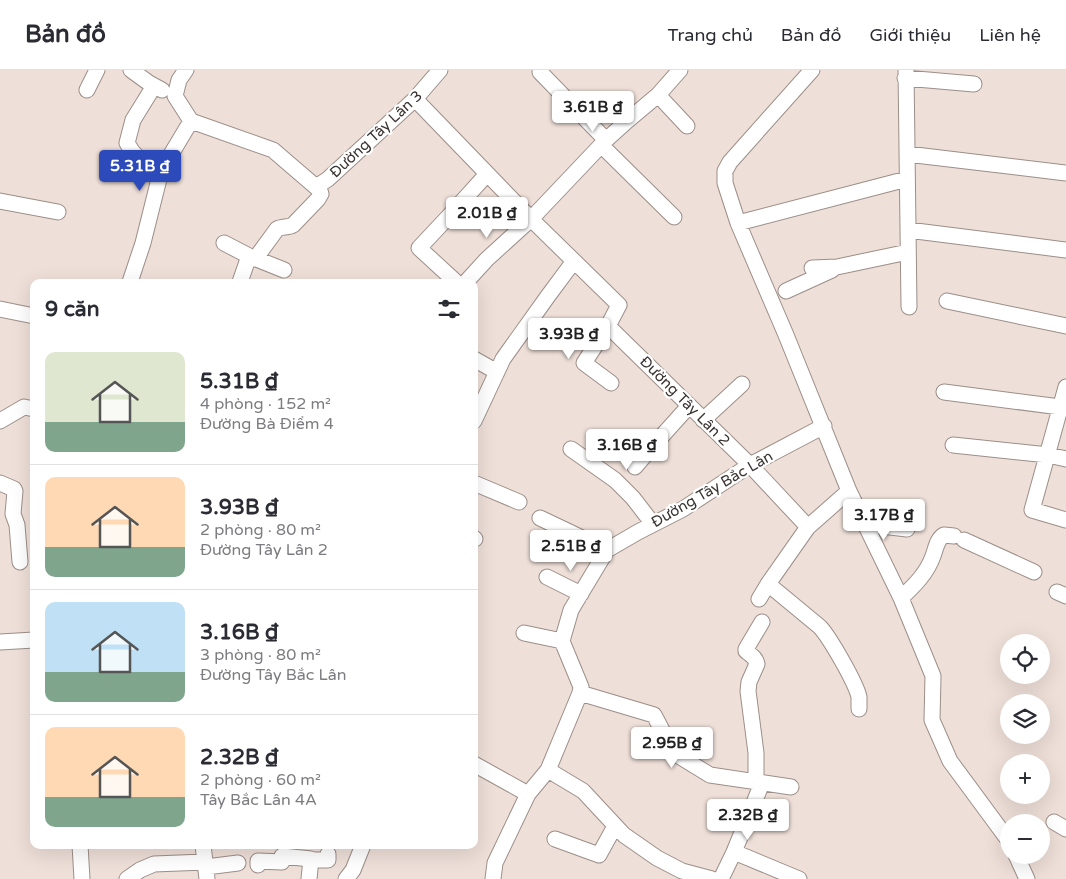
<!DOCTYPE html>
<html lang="vi">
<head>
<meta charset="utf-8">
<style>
  :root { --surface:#fff; --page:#f2f2f3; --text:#2b2b33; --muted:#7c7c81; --line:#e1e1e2; --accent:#2d4abb }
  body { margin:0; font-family:"Varela Round",sans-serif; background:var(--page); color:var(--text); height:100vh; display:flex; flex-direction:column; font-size:19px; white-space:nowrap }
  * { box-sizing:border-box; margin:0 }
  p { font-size:16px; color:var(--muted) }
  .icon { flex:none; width:28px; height:28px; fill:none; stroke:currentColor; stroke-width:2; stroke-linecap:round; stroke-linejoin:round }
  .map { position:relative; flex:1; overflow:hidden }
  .drawer { position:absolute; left:30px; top:209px; width:448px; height:570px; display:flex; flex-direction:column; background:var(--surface); border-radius:10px; box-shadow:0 5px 20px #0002 }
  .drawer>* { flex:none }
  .buttons { position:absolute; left:1000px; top:564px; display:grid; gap:10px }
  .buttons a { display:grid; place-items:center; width:50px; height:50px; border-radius:50%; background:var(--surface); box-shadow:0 5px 20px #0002; font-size:25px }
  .price { position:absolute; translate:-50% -42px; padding:0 11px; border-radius:5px; background:#fff; color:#222; font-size:16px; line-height:32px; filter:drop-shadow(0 1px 2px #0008) }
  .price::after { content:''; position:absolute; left:50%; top:30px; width:15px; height:11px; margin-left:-8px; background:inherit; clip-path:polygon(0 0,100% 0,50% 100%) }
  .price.active { background:var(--accent); color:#fff }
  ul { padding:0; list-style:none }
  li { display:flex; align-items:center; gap:15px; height:125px; padding:0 15px }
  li+li { border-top:1px solid var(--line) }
  li span { display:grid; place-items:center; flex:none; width:140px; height:100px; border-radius:10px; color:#555 }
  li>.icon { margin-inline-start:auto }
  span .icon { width:60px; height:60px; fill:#fffc; stroke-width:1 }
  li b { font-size:21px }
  h2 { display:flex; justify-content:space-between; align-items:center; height:60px; padding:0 15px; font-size:21px }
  header { display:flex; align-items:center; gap:30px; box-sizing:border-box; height:70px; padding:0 25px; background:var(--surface); border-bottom:1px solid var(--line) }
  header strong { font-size:24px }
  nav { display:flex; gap:28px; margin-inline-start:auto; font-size:18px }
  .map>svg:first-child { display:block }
</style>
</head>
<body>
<header>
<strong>Bản đồ</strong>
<nav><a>Trang chủ</a><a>Bản đồ</a><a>Giới thiệu</a><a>Liên hệ</a></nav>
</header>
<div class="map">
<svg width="1066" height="809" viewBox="0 0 1066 809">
  <rect width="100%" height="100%" fill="#eedfd8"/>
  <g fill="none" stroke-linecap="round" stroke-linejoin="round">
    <g stroke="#9c8e88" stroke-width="17">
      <path id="minor" d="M 131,0 L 149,13 L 162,20
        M 186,0 L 179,10 L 175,26 L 191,51 L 273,80 L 316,117 L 328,109 L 415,29 L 440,0
        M 812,0 L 730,92 L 725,101 L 725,113 L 738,153 L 786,265 L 849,421 L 901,528 L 933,606 L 932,650 L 950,691 L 1009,771
        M 906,0 L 909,237
        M 540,2 L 606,70
        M 905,8 L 974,14
        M 154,16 L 133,50 L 127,73 L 132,81 L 145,96 L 161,101
        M 87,20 L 97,0
        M 658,25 L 687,56
        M 415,29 L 531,149 L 619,235 L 608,256 L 750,395 L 808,457
        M 601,75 L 674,147
        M 907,84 L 1066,103
        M 0,131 L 58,142
        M 738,153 L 907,109
        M 908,160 L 1066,180
        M 224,173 L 249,186 L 284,200
        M 255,189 L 277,159 C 282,156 288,158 293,155 L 318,129 L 321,124 L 320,121 L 316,117
        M 812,198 L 837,197 L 908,182
        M 130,212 L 143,173 L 161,101 L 191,51
        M 240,212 L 249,186
        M 456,212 L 419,178 L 450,145 L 487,104
        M 466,212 L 487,189 L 531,149 L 606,70 L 627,51 L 658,25 L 680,0
        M 786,221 L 832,200
        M 947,231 L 1066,256
        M 0,239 L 34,246
        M 608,256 L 584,293 L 611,313
        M 474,289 L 497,302
        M 1066,317 L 1032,440 L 1066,450
        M 944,322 L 1060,337
        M 703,350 L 742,314
        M 0,351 L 24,337 L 34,339
        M 474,351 L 503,289 L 548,226 L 574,191
        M 953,375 L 1048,385 L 1066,389
        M 571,379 L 615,410 L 633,428 L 653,454
        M 635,397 L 652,377 L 689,336
        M 0,413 L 14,419 L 15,421 L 13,444 L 17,455 L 20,492
        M 474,413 L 519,432
        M 540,448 L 607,480
        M 865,454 L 907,459
        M 474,468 L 475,469
        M 964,470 L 1034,502
        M 547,507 L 581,524
        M 768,514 L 820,557 C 830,568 856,613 859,627 C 859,631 859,635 859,639
        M 1057,522 L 1066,526
        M 901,528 C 915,515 927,503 933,486 C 936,478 937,469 944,465 L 954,466
        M 759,529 L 768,514 L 808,457 L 849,421
        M 524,563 L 562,571
        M 0,572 L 34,570
        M 580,623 L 654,645 L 674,683 L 710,705 L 791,717
        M 474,694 L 528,724
        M 548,700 L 583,721 L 624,765 L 657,788 L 682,801 L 712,809
        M 756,712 L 756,683 L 748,621 L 749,612 L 757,594 C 756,588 751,585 746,581 L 746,579 L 762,552
        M 1054,752 L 1066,759
        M 555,769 L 599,785 L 615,756
        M 80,775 L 82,809
        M 203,775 L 207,809
        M 734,782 L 762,713
        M 1016,785 L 1027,809
        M 311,790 L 328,790 L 328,784
        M 258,795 L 258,791 L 282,792 L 282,786 L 311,789 L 309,809
        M 206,797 L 238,793
        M 127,809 L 140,800 L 154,794 L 205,792
        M 346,809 L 353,800 L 363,775
        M 493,809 L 495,793 L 528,724 L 548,700 L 580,623 L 581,617 L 562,571 L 571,540 L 607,480 L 638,462 L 683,439 L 750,395 L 824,356
        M 721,809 L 734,782 L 799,809"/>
    </g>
    <use href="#minor" stroke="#fff" stroke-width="15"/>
  </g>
  <g text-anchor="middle" stroke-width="4.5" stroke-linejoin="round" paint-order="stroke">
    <g font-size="15" fill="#393331" stroke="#fff">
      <text transform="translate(376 64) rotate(-43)" y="5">Đường Tây Lân 3</text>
      <text transform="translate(685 331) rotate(45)" y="5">Đường Tây Lân 2</text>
      <text transform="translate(712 419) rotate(-30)" y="5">Đường Tây Bắc Lân</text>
    </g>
  </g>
</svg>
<div class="buttons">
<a><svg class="icon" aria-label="locate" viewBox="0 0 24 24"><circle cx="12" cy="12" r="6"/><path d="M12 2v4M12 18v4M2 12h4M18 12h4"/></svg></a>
<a><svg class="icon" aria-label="layers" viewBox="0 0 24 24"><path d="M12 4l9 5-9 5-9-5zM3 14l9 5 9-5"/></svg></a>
<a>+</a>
<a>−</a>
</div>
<b class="price" style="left:593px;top:63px">3.61B ₫</b>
<b class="price active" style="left:140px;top:122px">5.31B ₫</b>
<b class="price" style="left:487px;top:169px">2.01B ₫</b>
<b class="price" style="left:569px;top:290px">3.93B ₫</b>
<b class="price" style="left:627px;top:401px">3.16B ₫</b>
<b class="price" style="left:884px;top:471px">3.17B ₫</b>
<b class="price" style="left:571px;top:502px">2.51B ₫</b>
<b class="price" style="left:672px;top:699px">2.95B ₫</b>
<b class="price" style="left:748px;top:771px">2.32B ₫</b>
<section class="drawer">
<h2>9 căn<svg class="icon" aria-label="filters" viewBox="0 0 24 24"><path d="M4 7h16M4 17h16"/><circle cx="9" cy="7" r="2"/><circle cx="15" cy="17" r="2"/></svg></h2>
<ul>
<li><span style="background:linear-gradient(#dfe7d0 70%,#7fa58c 0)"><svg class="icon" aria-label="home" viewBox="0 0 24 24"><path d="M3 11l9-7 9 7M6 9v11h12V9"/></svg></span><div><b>5.31B ₫</b><p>4 phòng · 152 m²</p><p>Đường Bà Điểm 4</p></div></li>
<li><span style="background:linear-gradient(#ffd9b3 70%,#7fa58c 0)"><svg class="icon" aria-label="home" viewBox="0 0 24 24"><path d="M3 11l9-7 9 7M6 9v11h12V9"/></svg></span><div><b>3.93B ₫</b><p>2 phòng · 80 m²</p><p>Đường Tây Lân 2</p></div></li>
<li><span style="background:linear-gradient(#bfe0f5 70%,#7fa58c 0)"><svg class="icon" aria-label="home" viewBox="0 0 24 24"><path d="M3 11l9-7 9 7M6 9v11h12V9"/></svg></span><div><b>3.16B ₫</b><p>3 phòng · 80 m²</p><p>Đường Tây Bắc Lân</p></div></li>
<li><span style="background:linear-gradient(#ffd9b3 70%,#7fa58c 0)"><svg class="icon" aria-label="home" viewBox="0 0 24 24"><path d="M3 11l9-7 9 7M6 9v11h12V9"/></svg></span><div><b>2.32B ₫</b><p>2 phòng · 60 m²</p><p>Tây Bắc Lân 4A</p></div></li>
</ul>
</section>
</div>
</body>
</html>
